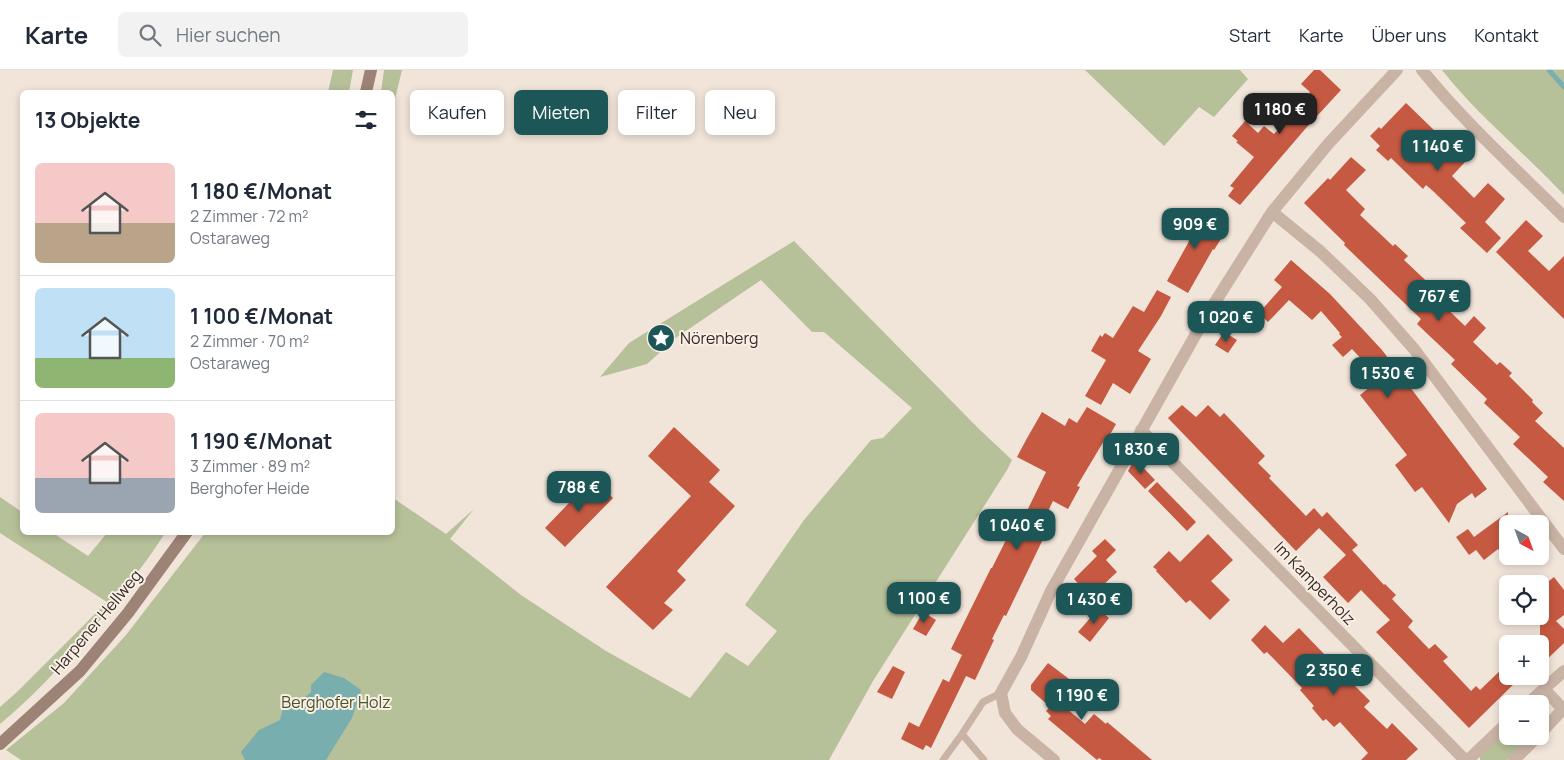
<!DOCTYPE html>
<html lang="de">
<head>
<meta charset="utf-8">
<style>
  :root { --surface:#fff; --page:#f2f2f3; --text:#1f2937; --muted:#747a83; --line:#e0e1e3; --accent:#1c5656 }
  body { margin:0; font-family:Manrope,sans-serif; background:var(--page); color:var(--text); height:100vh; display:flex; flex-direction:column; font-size:19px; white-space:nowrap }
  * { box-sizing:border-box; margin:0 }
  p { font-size:16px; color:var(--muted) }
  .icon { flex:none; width:28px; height:28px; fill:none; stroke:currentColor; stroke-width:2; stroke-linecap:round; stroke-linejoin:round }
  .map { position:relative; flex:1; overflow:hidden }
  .drawer { position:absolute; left:20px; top:20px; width:375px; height:445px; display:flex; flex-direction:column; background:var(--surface); border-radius:8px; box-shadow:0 2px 8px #0003 }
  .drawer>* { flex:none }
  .hud { position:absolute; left:410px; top:20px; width:475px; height:45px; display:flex; gap:10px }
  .needle { width:32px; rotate:139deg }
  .tools { position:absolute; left:1499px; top:445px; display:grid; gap:10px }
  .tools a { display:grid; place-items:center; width:50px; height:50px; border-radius:8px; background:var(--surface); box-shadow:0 2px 8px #0003; font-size:25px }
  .price { position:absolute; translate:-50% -42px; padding:0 11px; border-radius:10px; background:var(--accent); color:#fff; font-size:16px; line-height:32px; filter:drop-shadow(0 1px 2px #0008) }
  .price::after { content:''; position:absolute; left:50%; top:30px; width:15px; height:11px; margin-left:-8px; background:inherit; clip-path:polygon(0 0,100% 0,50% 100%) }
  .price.selected { background:#222; color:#fff }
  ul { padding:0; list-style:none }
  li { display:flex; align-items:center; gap:15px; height:125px; padding:0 15px }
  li+li { border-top:1px solid var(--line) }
  li span { display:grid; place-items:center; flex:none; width:140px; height:100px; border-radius:8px; color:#555 }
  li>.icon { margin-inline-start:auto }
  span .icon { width:60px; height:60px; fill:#fffc; stroke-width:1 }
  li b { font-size:21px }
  h2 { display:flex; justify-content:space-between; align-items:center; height:60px; padding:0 15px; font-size:21px }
  .pill { padding:0 18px; border-radius:8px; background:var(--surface); box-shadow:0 2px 8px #0003; font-size:18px; line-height:45px }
  .pill.selected { background:var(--accent); color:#fff }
  header { display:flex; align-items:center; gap:30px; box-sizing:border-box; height:70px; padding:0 25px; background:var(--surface); border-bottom:1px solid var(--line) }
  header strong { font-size:24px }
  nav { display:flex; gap:28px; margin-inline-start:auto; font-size:18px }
  .search { width:350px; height:45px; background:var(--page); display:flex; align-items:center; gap:12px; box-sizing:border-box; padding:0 18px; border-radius:8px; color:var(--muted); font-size:19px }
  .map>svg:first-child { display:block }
</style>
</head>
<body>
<header>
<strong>Karte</strong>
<div class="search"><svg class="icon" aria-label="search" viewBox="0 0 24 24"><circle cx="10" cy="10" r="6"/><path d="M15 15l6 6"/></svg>Hier suchen</div>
<nav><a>Start</a><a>Karte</a><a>Über uns</a><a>Kontakt</a></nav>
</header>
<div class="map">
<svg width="1564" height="690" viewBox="0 0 1564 690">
  <rect width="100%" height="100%" fill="#f1e4d9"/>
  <path fill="#b6c099" d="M 333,0 L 353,0 L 349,22 L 328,22 Z
    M 384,0 L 402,0 L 393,37 L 392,22 L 381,22 Z
    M 1085,0 L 1240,0 L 1248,9 L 1214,47 L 1199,37 L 1164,76 Z
    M 1442,0 L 1564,0 L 1564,125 C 1524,82 1478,46 1442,0 Z
    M 794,171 L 978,358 L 1012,390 L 1007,400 L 873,611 L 829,690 L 21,690 L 6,680 L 64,633 L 126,565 L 205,463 L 392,462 L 393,428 L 446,464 L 474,439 L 450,469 L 521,525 L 606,581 L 690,628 L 726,582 L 748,596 L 777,561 L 745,535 L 804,450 L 871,370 L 883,368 L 912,338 L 824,262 L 812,262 L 761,210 L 677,267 L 647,294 L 600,307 L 629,273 Z
    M 0,427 L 22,442 L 22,462 L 53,463 L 88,486 L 107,463 L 165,463 C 148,490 128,515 108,540 C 75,581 40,621 0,654 L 0,637 L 17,622 L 107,532 L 0,463 Z
    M 1507,660 L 1508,666 L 1532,666 L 1507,690 L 1480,690 L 1480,686 Z"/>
  <path fill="#78aead" d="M 324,602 L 344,608 L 361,620 L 352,648 L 326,690 L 245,690 L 241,682 L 259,660 L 280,650 L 283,638 L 292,630 L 304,628 L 311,622 L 311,615 Z"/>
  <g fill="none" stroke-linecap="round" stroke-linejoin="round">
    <path stroke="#78aead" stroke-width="5" d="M 1549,0 L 1564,17"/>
  </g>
  <path fill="#c65942" d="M 1314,0 L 1320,0 L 1341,20 L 1306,58 L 1240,135 L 1228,126 L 1234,118 L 1230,116 L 1254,87 L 1236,72 L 1238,71 L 1232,66 L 1245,51 L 1258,63 L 1264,56 L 1274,64 L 1297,39 L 1296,38 L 1310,22 L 1301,14 Z
    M 1406,33 L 1466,91 L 1452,106 L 1474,128 L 1488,113 L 1505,129 L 1485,152 L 1501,168 L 1487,183 L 1460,158 L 1466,153 L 1433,121 L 1426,115 L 1423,119 L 1391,88 L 1388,91 L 1376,80 L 1380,76 L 1370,66 L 1379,57 L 1381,59 Z
    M 1351,87 L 1366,100 L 1346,120 L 1365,139 L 1360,145 L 1393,176 L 1395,174 L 1408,186 L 1404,190 L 1437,221 L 1436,222 L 1442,228 L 1439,231 L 1465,256 L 1474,246 L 1486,258 L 1473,272 L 1497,295 L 1500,292 L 1512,303 L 1509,306 L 1533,330 L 1532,332 L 1543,343 L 1535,351 L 1564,378 L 1564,431 L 1543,412 L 1548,407 L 1513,374 L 1520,367 L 1484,333 L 1487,329 L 1451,294 L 1455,290 L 1417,254 L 1421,249 L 1344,175 L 1345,173 L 1304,133 L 1328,108 L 1330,110 Z
    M 1186,140 L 1207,153 L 1208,150 L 1226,161 L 1214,180 L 1213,179 L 1188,223 L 1167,211 L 1192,166 L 1176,156 Z
    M 1526,150 L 1543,166 L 1528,181 L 1549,201 L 1564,186 L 1564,249 L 1496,182 Z
    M 1291,190 L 1330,224 L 1382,280 L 1487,419 L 1475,428 L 1472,423 L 1457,434 L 1449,453 L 1422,417 L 1415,422 L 1395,395 L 1407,385 L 1360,325 L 1380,309 L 1352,279 L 1343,287 L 1332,275 L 1342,267 L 1339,264 L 1340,263 L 1321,241 L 1312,250 L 1289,230 L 1268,252 L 1259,243 L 1282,217 L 1274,210 Z
    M 1157,220 L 1171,227 L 1161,246 L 1138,281 L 1151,289 L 1130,324 L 1113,313 L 1101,335 L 1085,326 L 1106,290 L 1091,281 L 1100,265 L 1102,267 L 1105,263 L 1113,268 L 1133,236 L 1144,242 Z
    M 1224,262 L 1237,270 L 1228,283 L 1215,275 Z
    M 1182,335 L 1196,347 L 1208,335 L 1220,347 L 1224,343 L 1265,386 L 1258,393 L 1271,406 L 1269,408 L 1306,446 L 1314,438 L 1322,447 L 1327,442 L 1358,475 L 1352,480 L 1384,515 L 1385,514 L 1396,525 L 1392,529 L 1413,551 L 1408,557 L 1429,579 L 1435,574 L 1448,587 L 1443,591 L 1471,621 L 1476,616 L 1480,620 L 1508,593 L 1508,606 L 1522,606 L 1469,658 L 1376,562 L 1390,550 L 1361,520 L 1348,533 L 1323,507 L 1346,485 L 1319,458 L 1296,481 L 1168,348 Z
    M 1087,337 L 1116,354 L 1107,370 L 1105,369 L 1077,416 L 1080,417 L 1068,439 L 1053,431 L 1038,462 L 1045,465 L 1006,546 L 1004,545 L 992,569 L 994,570 L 975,610 L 966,606 L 931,678 L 926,675 L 923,680 L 901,669 L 909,652 L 919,657 L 943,609 L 949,612 L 962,585 L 951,579 L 991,498 L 992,498 L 1019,444 L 1024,447 L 1046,402 L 1017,387 L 1026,370 L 1042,342 L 1065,356 L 1069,348 L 1077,353 Z
    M 674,357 L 720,400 L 709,412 L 735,436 L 677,501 L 686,510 L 664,533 L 673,540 L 653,560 L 606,517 L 691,426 L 648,386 Z
    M 1135,389 L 1155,410 L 1145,419 L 1128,401 Z
    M 593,408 L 613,428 L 565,477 L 545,458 Z
    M 1157,412 L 1196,452 L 1187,461 L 1148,421 Z
    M 1508,442 L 1508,492 L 1498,479 L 1484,490 L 1476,480 L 1469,485 L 1456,467 L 1468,459 L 1474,467 Z
    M 1208,464 L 1233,490 L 1211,511 L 1230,530 L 1210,550 L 1190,530 L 1186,533 L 1156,501 L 1157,500 L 1153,497 L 1169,481 L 1180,492 Z
    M 1105,469 L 1116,480 L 1106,490 L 1117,502 L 1101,517 L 1112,529 L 1102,539 L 1074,509 L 1097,486 L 1092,481 Z
    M 1554,507 L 1564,520 L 1564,545 L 1556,551 L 1564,559 L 1564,573 L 1540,596 L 1540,518 Z
    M 1098,539 L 1109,548 L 1090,572 L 1078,562 Z
    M 923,542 L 936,550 L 926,566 L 913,559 Z
    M 1265,555 L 1283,573 L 1299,558 L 1324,584 L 1318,589 L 1339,611 L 1344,605 L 1370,631 L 1364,637 L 1387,659 L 1392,653 L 1418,679 L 1406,690 L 1361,690 L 1368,683 L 1340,652 L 1334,657 L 1326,649 L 1323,651 L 1312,638 L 1314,636 L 1300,620 L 1302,618 L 1267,582 L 1264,584 L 1251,570 Z
    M 1048,593 L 1077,615 L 1061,634 L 1085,654 L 1094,644 L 1106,654 L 1107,652 L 1152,690 L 1102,690 L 1099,688 L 1097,690 L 1048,649 L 1051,646 L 1046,641 L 1050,637 L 1031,620 L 1031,615 Z
    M 893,596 L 905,602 L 892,629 L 877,622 Z"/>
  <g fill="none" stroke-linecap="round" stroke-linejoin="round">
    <path stroke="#c9b3a5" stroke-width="7" d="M 962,664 L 984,690
      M 943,690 L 962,664 L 983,632 L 1001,623"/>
    <path stroke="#c9b3a5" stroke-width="12" d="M 1422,0 C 1465,53 1516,99 1564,147
      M 1272,142 L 1321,182 L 1370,229 L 1414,279 L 1564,479
      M 1141,360 L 1465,690
      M 1527,634 L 1564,601
      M 1540,664 L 1563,639 L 1544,619
      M 1054,690 L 1017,659 L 1005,643 L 1001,623 L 1021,587 L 1051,521 L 1205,248 L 1272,142 L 1329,73 L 1397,0
      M 1468,690 L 1508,652
      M 1514,690 L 1538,666"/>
    <path stroke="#9d8276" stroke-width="12" d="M 366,22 L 371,0
      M 0,674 L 80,601 L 128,543 L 187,462"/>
  </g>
  <defs>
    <g id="sight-disc" transform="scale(1.4375)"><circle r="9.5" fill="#1c5656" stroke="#f9efe5"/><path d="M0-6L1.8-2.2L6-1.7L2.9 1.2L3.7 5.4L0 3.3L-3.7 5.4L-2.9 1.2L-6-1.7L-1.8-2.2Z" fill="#fff"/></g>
  </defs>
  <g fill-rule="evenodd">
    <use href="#sight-disc" x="661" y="268"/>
  </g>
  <g text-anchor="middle" stroke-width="4" stroke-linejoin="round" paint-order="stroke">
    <g font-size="16" fill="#352a26" stroke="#f9efe5" text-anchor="start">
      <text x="680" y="274">Nörenberg</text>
    </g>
    <g font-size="16" fill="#352a26" stroke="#f9efe5">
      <text transform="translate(1315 513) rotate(46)" y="6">Im Kamperholz</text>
      <text transform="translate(96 552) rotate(-50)" y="6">Harpener Hellweg</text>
    </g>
    <g font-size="16" fill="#47532a" stroke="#f9efe5">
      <text x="336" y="638">Berghofer Holz</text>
    </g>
  </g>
</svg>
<div class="tools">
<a><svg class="needle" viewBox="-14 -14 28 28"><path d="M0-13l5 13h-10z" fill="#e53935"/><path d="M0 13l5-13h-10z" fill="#747a83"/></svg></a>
<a><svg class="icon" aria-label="locate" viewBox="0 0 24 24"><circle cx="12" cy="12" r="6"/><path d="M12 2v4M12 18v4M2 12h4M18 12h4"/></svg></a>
<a>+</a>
<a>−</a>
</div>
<b class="price selected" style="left:1280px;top:65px">1 180 €</b>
<b class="price" style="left:1438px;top:102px">1 140 €</b>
<b class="price" style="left:1195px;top:180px">909 €</b>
<b class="price" style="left:1439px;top:252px">767 €</b>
<b class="price" style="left:1226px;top:273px">1 020 €</b>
<b class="price" style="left:1388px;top:329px">1 530 €</b>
<b class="price" style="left:1141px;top:405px">1 830 €</b>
<b class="price" style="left:579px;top:443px">788 €</b>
<b class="price" style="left:1017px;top:481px">1 040 €</b>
<b class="price" style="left:924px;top:554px">1 100 €</b>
<b class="price" style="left:1094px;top:555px">1 430 €</b>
<b class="price" style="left:1334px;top:626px">2 350 €</b>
<b class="price" style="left:1082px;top:651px">1 190 €</b>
<div class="hud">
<a class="pill">Kaufen</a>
<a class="pill selected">Mieten</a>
<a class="pill">Filter</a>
<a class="pill">Neu</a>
</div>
<section class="drawer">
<h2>13 Objekte<svg class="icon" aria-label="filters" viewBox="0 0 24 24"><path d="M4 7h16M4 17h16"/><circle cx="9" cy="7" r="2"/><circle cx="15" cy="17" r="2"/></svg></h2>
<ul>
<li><span style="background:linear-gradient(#f6c9c9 60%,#b9a48a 0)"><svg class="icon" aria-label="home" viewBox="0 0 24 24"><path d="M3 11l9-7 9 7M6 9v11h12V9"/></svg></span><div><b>1 180 €/Monat</b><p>2 Zimmer · 72 m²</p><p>Ostaraweg</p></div></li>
<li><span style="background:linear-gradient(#bfe0f5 70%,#8fb573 0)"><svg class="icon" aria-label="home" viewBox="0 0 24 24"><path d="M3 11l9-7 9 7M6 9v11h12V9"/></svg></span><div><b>1 100 €/Monat</b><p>2 Zimmer · 70 m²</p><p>Ostaraweg</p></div></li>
<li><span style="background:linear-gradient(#f6c9c9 65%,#9aa5b1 0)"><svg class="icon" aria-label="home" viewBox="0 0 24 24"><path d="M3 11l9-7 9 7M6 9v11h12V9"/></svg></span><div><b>1 190 €/Monat</b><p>3 Zimmer · 89 m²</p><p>Berghofer Heide</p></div></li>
</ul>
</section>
</div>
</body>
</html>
